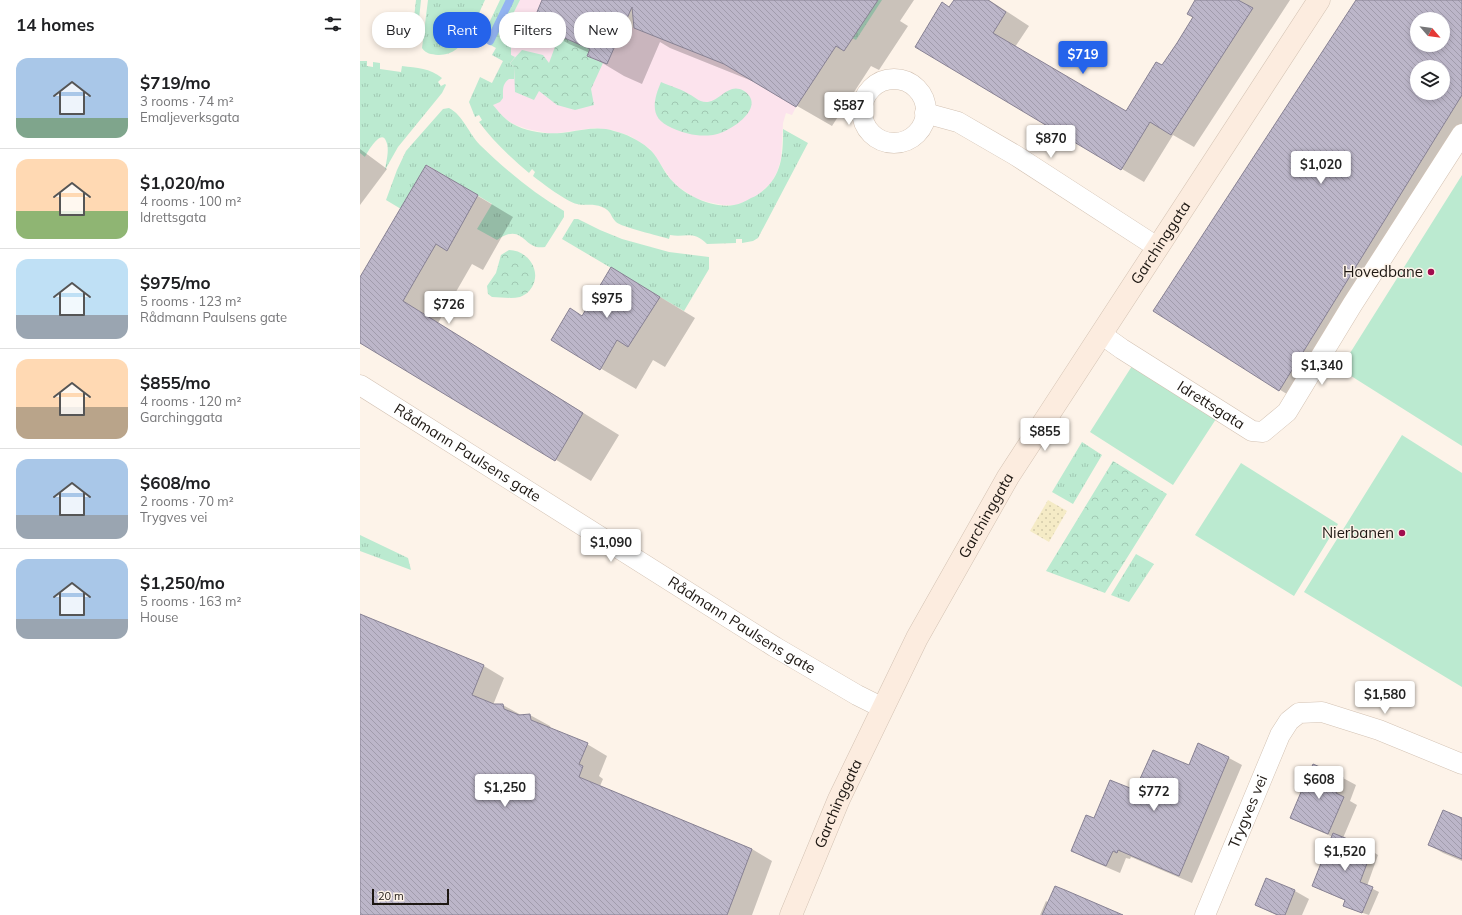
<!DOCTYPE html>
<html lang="en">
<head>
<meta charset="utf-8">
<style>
  :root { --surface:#fff; --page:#f6f6f6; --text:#202124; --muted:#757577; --line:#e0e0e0; --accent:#2563eb }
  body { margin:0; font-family:Mulish,sans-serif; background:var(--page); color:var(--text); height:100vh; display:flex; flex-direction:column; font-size:15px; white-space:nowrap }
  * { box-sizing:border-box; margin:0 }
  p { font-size:13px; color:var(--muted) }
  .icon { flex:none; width:22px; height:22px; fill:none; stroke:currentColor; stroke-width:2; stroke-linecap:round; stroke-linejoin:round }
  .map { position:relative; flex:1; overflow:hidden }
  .panel { display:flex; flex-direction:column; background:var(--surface); width:360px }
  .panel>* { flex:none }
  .top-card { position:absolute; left:12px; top:12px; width:380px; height:36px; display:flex; gap:8px }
  .needle { width:26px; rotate:118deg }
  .controls { position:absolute; left:1050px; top:12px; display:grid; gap:8px }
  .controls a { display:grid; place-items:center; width:40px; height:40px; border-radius:50%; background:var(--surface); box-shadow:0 2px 6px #0003; font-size:20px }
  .scale { position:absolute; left:12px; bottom:10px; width:77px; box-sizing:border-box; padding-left:4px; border:2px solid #1d1712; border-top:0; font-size:11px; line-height:14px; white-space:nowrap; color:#1d1712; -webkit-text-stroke:3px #fdf3e9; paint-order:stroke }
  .price { position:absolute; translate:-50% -34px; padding:0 9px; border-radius:4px; background:#fff; color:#222; font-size:13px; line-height:26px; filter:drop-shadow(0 1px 2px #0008) }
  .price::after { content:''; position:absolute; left:50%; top:24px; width:12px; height:9px; margin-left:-6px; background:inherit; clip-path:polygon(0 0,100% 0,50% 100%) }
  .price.current { background:var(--accent); color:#fff }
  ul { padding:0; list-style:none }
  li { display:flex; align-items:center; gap:12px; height:100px; padding:0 16px }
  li+li { border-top:1px solid var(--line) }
  li span { display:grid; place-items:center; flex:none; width:112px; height:80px; border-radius:12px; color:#555 }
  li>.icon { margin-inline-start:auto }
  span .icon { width:48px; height:48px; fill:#fffc; stroke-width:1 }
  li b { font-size:17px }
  h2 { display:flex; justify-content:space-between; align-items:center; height:48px; padding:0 16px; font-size:17px }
  .tag { padding:0 14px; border-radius:16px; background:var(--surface); box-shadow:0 2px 6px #0003; font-size:14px; line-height:36px }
  .tag.current { background:var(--accent); color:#fff }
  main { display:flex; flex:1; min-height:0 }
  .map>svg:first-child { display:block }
</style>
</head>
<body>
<main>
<section class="panel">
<h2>14 homes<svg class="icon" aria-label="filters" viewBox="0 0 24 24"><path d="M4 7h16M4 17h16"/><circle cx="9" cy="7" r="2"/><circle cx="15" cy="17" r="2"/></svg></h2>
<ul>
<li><span style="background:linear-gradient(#a9c7e8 75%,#7fa58c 0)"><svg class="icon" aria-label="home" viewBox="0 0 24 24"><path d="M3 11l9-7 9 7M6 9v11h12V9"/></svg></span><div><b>$719/mo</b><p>3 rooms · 74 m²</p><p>Emaljeverksgata</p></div></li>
<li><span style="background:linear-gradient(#ffd9b3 65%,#8fb573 0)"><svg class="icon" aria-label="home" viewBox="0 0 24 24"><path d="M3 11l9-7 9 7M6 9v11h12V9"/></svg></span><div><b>$1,020/mo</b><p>4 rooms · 100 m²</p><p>Idrettsgata</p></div></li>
<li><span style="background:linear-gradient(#bfe0f5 70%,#9aa5b1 0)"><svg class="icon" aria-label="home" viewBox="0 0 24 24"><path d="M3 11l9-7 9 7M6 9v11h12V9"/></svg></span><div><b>$975/mo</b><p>5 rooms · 123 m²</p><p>Rådmann Paulsens gate</p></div></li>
<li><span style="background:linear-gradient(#ffd9b3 60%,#b9a48a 0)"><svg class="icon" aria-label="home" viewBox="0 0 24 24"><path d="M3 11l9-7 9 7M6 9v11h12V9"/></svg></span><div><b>$855/mo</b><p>4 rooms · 120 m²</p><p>Garchinggata</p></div></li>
<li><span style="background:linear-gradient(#a9c7e8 70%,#9aa5b1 0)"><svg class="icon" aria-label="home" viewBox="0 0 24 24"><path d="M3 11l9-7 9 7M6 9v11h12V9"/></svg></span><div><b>$608/mo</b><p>2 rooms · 70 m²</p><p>Trygves vei</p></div></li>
<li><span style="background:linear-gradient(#a9c7e8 75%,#9aa5b1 0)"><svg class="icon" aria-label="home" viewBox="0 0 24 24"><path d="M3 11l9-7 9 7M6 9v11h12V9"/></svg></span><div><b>$1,250/mo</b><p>5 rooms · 163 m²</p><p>House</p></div></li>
</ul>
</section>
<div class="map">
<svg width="1102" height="915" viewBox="0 0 1102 915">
  <defs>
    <pattern id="grass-tufts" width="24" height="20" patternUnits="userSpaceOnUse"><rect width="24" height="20" fill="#bbead0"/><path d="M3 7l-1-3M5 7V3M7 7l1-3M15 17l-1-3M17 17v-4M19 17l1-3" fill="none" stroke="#a0c8b2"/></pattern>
    <pattern id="sand-dots" width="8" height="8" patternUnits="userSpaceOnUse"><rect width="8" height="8" fill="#f5ebc6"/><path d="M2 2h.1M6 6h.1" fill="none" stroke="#d2c9a9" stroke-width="1.8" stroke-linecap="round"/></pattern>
    <pattern id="park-crowns" width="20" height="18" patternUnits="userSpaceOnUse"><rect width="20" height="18" fill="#bbead0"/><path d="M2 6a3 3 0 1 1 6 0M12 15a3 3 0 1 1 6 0" fill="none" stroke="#a0c8b2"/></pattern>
    <pattern id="building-back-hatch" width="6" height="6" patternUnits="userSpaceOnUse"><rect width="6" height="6" fill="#bcb6c9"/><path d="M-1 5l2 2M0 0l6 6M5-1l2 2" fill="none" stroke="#a19cac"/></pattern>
  </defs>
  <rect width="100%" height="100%" fill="#fdf3e9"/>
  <path fill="#fce3ed" d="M 160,0 L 204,0 L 364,64 L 436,107 L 432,115 L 426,113 L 423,123 L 421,159 L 417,172 L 412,182 L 397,196 L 387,201 L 376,205 L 363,205 L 348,202 L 335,198 L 314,184 L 290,149 L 270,136 L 252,130 L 234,128 L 192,134 L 167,129 L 153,124 L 143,117 L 133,105 L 132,83 L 143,61 L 132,55 Z"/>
  <path fill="url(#grass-tufts)" d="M 56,0 L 61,0 L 59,19 L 54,18 Z
    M 68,0 L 125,0 C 115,20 106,56 78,55 C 71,54 66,54 62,48 Z
    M 140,0 L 160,0 L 145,30 L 151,46 L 151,55 L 155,57 L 150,63 L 154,67 L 154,79 L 149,79 C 142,84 143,90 143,98 L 140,102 L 133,105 C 139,112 144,119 153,124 C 169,133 191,135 209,132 C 223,130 239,126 254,131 C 266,134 279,140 288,148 C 297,155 301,167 308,176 C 321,194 352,209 374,205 C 380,204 386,201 391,198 C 397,196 401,192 406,188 C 423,172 423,150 423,129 L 448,143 L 398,238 L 393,241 L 382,243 L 382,239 L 376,239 L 376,243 L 347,244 C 333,230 325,238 310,235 L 309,239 C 300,236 261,227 256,222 C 250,216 252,211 242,207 C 233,203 226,206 217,204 C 207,202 182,183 173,176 L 175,172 L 172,169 L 169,173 C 150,157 133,141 119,122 L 122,120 L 119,115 L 115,117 L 109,102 L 120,77 L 132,83 L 143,61 L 132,55 L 136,48 L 121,40 Z
    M 506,0 L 522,0 L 496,40 L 492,38 Z
    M 0,61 L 7,61 L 7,66 L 13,67 L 13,62 L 20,63 L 20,69 L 41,72 L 42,66 C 57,68 70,68 82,78 L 78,82 L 81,86 L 85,84 L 86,85 L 82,93 L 38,147 L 25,170 C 26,162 30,149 26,141 C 21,128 7,153 5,157 L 0,153 Z
    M 89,108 C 103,115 109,134 120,145 C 146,170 173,193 204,211 L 204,217 L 185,247 C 163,251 164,221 137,240 L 117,229 L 132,204 L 67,165 L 41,209 L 26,200 L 37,170 L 46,151 L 83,109 Z
    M 214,219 L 218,219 L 240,230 L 262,239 L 309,252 L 349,257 L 349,269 L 324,311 L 202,239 Z
    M 722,442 L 742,455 L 713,504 L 692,492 Z
    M 0,535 L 48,558 L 51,570 L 0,551 Z
    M 776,554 L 794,564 L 769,602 L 751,595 Z"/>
  <path fill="url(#sand-dots)" d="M 688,500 L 707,511 L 689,542 L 670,531 Z"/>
  <path fill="url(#park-crowns)" d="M 199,36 L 233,43 L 227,56 L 243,63 L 231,89 L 234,105 L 215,110 L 197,105 L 179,91 L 174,100 L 155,92 L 154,67 L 150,63 L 162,50 L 183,55 L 189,63 Z
    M 301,82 C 310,86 319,88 327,93 C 334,96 339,103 348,102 C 361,100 369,82 384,91 C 408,107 369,133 353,135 C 338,137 326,134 312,128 C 289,119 293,101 301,82 Z
    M 149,250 C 167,250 182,270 172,287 C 169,292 165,295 160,297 C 151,299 141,297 132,297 L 128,294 L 127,286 L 136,273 L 141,255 Z
    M 753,461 L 807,494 L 745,593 L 686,571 Z"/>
  <path fill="#bbead0" d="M 1102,175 L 1102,446 L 980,369 Z
    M 772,366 L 856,419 L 813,485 L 730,432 Z
    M 1042,435 L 1102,473 L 1102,687 L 944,592 Z
    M 881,463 L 978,524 L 934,596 L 835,535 Z"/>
  <path fill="#0003" fill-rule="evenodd" d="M 183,0 L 554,0 L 540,21 L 548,26 L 519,70 L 511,66 L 472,126 L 397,83 L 310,48 L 300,42 L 282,84 L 264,76 L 229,55 L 230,53 L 209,44 L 174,24 Z
    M 595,0 L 629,0 L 669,26 L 655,47 L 766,112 L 802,66 L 834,17 L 836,0 L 930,0 L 834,147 L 813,135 L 784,182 L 762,169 L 590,8 Z
    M 997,0 L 1102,0 L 1102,135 L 938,401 L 794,311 ZM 1057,19 L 1083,19 L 1083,45 L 1057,45 ZM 1057,67 L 1083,67 L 1083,93 L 1057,93 Z
    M 0,149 L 27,169 L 0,205 Z
    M 103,187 L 153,217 L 123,270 L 112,264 L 78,323 L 259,435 L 231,481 L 0,341 L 0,277 Z
    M 287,289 L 335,318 L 305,367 L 293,360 L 276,389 L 192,340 L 223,317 Z
    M 0,615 L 124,666 L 144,678 L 133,705 L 143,705 L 161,715 L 170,715 L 190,726 L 191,729 L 227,744 L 247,756 L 239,776 L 243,779 L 240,786 L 392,849 L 412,861 L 392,915 L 0,915 Z
    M 838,744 L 869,758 L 882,765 L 832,883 L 771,857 L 770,859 L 766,858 L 760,873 L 725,858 L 712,850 L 735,819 L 775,792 L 829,766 Z
    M 983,778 L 996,785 L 990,801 L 997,805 L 983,838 L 1007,848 L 1018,855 L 1007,886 L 1019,892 L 1009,915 L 991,909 L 986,901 L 959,889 L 973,837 L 945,825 L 931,818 Z
    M 1102,819 L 1102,861 L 1083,853 L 1069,845 Z
    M 907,879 L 935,891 L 949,899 L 942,915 L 916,915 L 896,905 Z
    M 686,901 L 689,903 L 742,915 L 680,915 Z"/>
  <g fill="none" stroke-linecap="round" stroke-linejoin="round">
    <path stroke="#93b4f1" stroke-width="8" d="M 130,41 L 150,0"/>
  </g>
  <path fill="url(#building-back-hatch)" stroke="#878193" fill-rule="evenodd" d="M 182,0 L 518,0 L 484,51 L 476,46 L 436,107 L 364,64 L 274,28 L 272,7 L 247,64 L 227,56 L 230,49 L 172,24 Z
    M 594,0 L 628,0 L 646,12 L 633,33 L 766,111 L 796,62 L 802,65 L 817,43 L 833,17 L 827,14 L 835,0 L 878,0 L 893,8 L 811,135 L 790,122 L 761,170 L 555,47 L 582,2 L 589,7 Z
    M 996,0 L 1102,0 L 1102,95 L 919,391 L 793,311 ZM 1057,19 L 1083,19 L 1083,45 L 1057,45 ZM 1057,67 L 1083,67 L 1083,93 L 1057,93 Z
    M 66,165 L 118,195 L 87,251 L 76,244 L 43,301 L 223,413 L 195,461 L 0,343 L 0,277 Z
    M 251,267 L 300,297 L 268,347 L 257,340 L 240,370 L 191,340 L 210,308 L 222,316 Z
    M 0,614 L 124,665 L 112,695 L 134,704 L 143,704 L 144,709 L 159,715 L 170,714 L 171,720 L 228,743 L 219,764 L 223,766 L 219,777 L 392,849 L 367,915 L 0,915 Z
    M 838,743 L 869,757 L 819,876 L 758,850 L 757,853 L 753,851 L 746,866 L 711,851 L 726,815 L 734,818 L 750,780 L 775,790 L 793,750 L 829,765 Z
    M 953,764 L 983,777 L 976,793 L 984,797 L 968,834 L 930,818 Z
    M 1083,810 L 1102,818 L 1102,859 L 1068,845 Z
    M 973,833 L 1007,847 L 1007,849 L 1012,850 L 1000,882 L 1013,887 L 1002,913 L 983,906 L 985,900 L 952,886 Z
    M 906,878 L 935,890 L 925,915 L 918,915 L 895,905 Z
    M 695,886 L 705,890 L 763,915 L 682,915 Z"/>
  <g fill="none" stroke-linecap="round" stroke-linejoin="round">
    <g stroke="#d3c2b3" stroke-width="21">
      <g id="street">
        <circle cx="534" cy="111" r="32"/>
        <path d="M 565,113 L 598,122 L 655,155 L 797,247"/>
        <path id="s1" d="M 741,334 L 762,349 L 892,431 L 903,432 L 927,412 L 992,305 L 1102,134"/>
        <path id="s2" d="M 0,385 L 415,647 L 497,695 L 523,708"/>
        <path id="s3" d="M 845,915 L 920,735 L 929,721 L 939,713 L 962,712 L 1019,730 L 1102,764"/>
      </g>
    </g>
    <g stroke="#d3c2b3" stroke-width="23">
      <g id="secondary">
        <path id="s4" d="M 431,915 L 479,799 L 557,638 L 648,477 L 959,0"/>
      </g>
    </g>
    <use href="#street" stroke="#fff" stroke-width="20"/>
    <use href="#secondary" stroke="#fcecdf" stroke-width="22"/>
  </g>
  <g fill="#a10c4e" stroke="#fdf3e9" stroke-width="1.5">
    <circle cx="1071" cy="272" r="4"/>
    <circle cx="1042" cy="533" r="4"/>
  </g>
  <g text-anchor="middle" stroke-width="3" stroke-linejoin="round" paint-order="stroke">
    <g font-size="15" fill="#1d1712" stroke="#fdf3e9">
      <text dy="5" stroke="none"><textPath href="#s4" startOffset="769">Garchinggata</textPath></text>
      <text dy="5" stroke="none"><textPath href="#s1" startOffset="131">Idrettsgata</textPath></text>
      <text dy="5" stroke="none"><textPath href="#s2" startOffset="127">Rådmann Paulsens gate</textPath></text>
      <text dy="5" stroke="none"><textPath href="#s4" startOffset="445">Garchinggata</textPath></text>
      <text dy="5" stroke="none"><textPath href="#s2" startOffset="451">Rådmann Paulsens gate</textPath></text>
      <text dy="5" stroke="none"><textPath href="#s4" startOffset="121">Garchinggata</textPath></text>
      <text dy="5" stroke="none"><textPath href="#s3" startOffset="112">Trygves vei</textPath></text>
    </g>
    <g font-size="15" fill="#1d1712" stroke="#fdf3e9" text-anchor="end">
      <text x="1063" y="277">Hovedbane</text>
      <text x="1034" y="538">Nierbanen</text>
    </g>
  </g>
</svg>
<div class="controls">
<a><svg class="needle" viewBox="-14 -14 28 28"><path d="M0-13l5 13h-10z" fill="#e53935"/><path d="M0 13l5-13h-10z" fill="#757577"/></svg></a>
<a><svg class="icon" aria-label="layers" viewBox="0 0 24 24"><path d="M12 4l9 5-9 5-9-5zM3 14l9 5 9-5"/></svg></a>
</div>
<div class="scale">20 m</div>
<b class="price current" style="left:723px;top:75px">$719</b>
<b class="price" style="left:489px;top:126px">$587</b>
<b class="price" style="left:691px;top:159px">$870</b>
<b class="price" style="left:961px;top:185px">$1,020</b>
<b class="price" style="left:247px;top:319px">$975</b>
<b class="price" style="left:89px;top:325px">$726</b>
<b class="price" style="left:962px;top:386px">$1,340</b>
<b class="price" style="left:685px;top:452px">$855</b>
<b class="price" style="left:251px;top:563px">$1,090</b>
<b class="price" style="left:1025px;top:715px">$1,580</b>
<b class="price" style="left:959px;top:800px">$608</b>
<b class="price" style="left:145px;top:808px">$1,250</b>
<b class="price" style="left:794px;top:812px">$772</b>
<b class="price" style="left:985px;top:872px">$1,520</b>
<div class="top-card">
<a class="tag">Buy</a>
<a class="tag current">Rent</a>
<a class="tag">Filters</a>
<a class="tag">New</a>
</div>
</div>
</main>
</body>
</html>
